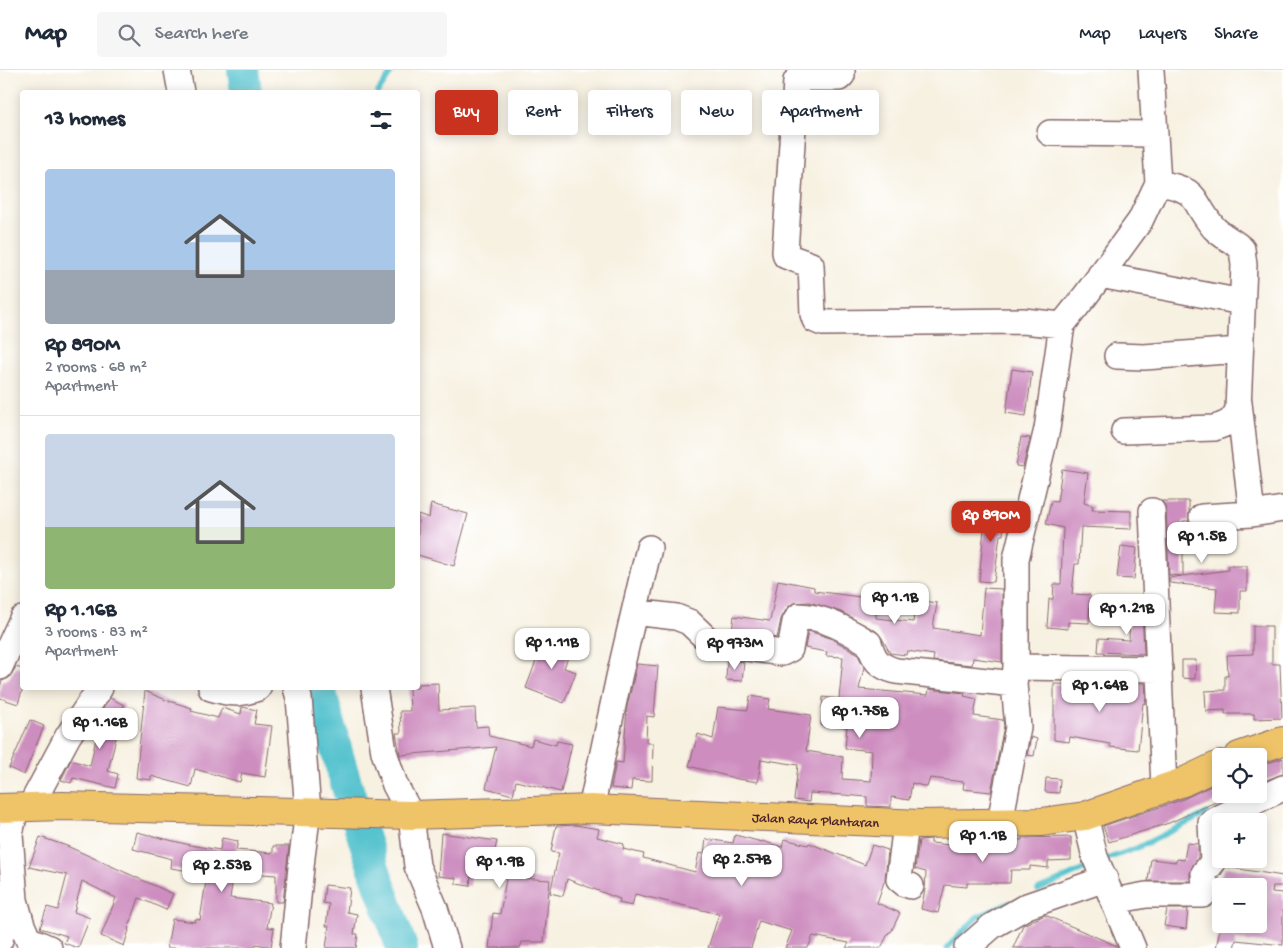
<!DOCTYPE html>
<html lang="en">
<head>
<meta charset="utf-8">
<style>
  :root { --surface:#fff; --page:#f6f6f7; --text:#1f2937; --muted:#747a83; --line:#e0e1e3; --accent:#c8321e }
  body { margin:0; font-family:"Gochi Hand",sans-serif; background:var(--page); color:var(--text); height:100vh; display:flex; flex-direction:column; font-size:19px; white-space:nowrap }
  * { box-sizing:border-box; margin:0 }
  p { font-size:16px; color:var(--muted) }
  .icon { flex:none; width:28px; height:28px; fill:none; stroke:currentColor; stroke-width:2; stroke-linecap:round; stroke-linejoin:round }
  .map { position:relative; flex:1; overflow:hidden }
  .sheet { position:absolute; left:20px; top:20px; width:400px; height:600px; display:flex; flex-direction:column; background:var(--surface); border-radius:5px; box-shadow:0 2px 12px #0003 }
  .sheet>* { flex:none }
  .banner { position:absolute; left:435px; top:20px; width:475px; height:45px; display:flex; gap:10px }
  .controls { position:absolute; left:1212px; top:678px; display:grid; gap:10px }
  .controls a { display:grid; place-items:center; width:55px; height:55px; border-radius:5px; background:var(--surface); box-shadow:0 2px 12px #0003; font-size:25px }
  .price { position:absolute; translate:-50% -42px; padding:0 11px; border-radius:10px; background:#fff; color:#222; font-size:16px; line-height:32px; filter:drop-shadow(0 1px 2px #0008) }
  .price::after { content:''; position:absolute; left:50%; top:30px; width:15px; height:11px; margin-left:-8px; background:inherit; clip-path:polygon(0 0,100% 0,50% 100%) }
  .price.active { background:var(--accent); color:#fff }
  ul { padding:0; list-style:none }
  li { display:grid; align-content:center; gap:10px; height:265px; padding:0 25px }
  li+li { border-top:1px solid var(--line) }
  li span { display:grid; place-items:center; height:155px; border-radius:5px; color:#555 }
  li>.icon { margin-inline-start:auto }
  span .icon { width:90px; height:90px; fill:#fffc; stroke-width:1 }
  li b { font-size:21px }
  h2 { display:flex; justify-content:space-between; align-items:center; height:60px; padding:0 25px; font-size:21px }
  .chip { padding:0 18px; border-radius:5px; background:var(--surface); box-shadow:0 2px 12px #0003; font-size:18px; line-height:45px }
  .chip.active { background:var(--accent); color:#fff }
  header { display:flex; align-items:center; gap:30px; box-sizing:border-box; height:70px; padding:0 25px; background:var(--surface); border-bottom:1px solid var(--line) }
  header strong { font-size:24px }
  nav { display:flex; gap:28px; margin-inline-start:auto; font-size:18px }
  .search { width:350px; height:45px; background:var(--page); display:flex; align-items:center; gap:12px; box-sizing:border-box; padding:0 18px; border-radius:5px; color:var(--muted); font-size:19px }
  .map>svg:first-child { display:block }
</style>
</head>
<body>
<header>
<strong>Map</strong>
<div class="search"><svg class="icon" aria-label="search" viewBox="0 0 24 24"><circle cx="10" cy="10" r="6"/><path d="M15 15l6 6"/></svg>Search here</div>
<nav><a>Map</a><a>Layers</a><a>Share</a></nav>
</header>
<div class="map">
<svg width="1283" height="878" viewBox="0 0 1283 878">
  <rect width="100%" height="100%" fill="#fff"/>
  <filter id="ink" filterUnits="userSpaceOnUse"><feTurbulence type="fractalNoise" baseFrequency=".02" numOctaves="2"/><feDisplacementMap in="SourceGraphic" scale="10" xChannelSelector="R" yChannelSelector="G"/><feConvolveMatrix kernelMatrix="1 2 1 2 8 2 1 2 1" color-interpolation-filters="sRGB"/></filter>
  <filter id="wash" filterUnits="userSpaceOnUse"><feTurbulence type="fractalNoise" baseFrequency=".0096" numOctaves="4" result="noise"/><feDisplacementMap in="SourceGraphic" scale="20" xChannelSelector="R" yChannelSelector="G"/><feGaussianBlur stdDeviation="1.12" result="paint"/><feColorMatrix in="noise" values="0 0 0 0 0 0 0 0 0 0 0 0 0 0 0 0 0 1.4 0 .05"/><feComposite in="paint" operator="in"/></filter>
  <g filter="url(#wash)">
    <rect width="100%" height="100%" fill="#f7f1e1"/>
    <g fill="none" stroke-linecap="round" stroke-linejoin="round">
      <path stroke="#56c3cf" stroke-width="5.5" d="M 378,22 L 393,0
        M 1104,790 L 1137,778 L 1207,743
        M 1038,820 L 1093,795
        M 947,878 L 977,847 L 1009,833"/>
      <path stroke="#56c3cf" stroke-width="32" d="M 243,0 L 246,22
        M 320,618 C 341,706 371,792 402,878"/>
    </g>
    <g id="blocks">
      <path fill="#cd8dbf" d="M 1012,299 L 1032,302 L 1026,346 L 1006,343 Z
        M 1021,367 L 1030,368 L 1023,397 L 1016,396 Z
        M 1062,399 L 1088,403 L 1084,433 L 1093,436 L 1092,440 L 1131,441 L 1131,459 L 1081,457 L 1079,494 L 1075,494 L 1072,524 L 1090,525 L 1089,553 L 1068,552 L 1068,559 L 1047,557 L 1049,529 L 1053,529 L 1054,514 L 1061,514 L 1063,458 L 1046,454 L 1051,431 L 1057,432 Z
        M 1162,431 L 1189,431 L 1189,451 L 1183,451 L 1183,506 L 1228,500 L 1228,496 L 1247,496 L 1247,521 L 1240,521 L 1240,543 L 1215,542 L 1217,518 L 1170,513 L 1169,508 L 1182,506 L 1169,505 L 1166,440 Z
        M 431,434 L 468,444 L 454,496 L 418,485 L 418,444 L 429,448 Z
        M 986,437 L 1005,439 L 1003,465 L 1000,465 L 994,512 L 979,511 Z
        M 1121,476 L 1137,478 L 1134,509 L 1117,508 Z
        M 778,510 L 814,517 L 814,521 L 876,529 L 876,548 L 913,552 L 916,530 L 937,533 L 933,558 L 980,565 L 984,518 L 1002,519 L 1002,592 L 973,588 L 972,595 L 933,591 L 934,585 L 907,581 L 906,585 L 890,583 L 882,568 L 876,561 L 841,542 L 809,532 L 793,533 L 787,538 L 781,549 L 777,568 L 732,561 L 734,546 L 770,551 Z
        M 1130,535 L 1142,536 L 1144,584 L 1098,582 L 1099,568 L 1129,570 Z
        M 1253,556 L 1272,556 L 1272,594 L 1280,594 L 1282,648 L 1254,649 L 1254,644 L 1225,644 L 1225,640 L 1206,641 L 1205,621 L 1225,620 L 1225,606 L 1228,606 L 1227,585 L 1253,584 Z
        M 808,561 L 830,568 L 857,583 L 864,597 L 859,619 L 928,625 L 929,619 L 965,623 L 964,626 L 977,629 L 974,646 L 1003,650 L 1004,656 L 991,722 L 963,719 L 964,712 L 930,708 L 927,717 L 912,713 L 909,730 L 891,727 L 891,737 L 867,736 L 867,727 L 844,725 L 810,723 L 809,732 L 794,730 L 798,695 L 761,689 L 758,712 L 738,709 L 689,696 L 698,664 L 713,669 L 718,637 L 748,640 L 750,626 L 770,629 L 768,639 L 811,645 L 806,681 L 843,687 L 842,709 L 871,711 L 872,681 L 845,678 L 847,657 L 821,655 L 823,627 L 839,629 L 843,587 L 826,586 L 827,582 L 805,578 Z
        M 546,564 L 573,574 L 564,598 L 576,602 L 564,633 L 526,618 Z
        M 727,590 L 744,592 L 742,611 L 726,610 Z
        M 1182,590 L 1196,590 L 1195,609 L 1182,608 Z
        M 637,594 L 658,596 L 654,647 L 647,646 L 646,673 L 653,673 L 652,711 L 632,710 L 631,720 L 611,718 L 616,692 L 623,693 L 627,637 Z
        M 16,597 L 22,599 L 22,621 L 18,634 L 0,628 L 0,617 L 2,611 L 9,608 Z
        M 438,613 L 439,640 L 475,638 L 476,657 L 488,656 L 489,666 L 531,676 L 533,669 L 556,675 L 557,671 L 572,674 L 561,722 L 516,711 L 513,725 L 486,718 L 496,677 L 400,685 L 396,663 L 401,663 L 400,641 L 410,641 L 409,618 L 418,618 L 418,614 Z
        M 1107,613 L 1145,613 L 1146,626 L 1145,634 L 1143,633 L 1138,680 L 1110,677 L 1110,674 L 1070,667 L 1069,672 L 1054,670 L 1054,614 L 1112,615 Z
        M 145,621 L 166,630 L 192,638 L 191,641 L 218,648 L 222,638 L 241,644 L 242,637 L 257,640 L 254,654 L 272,656 L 265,707 L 242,703 L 240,712 L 195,699 L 191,717 L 151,706 L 151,710 L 136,708 Z
        M 110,628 L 124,635 L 108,701 L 118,704 L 115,718 L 73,708 L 71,713 L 61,710 L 71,690 L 90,696 L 101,646 L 99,645 Z
        M 30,650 L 44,656 L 24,705 L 9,698 Z
        M 1031,667 L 1037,669 L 1034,686 L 1027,685 Z
        M 1283,688 L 1283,704 L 1261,712 L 1259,706 L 1259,696 Z
        M 1046,708 L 1060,709 L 1059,723 L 1045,722 Z
        M 1213,715 L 1220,730 L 1169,753 L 1109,772 L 1103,756 L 1181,730 Z
        M 575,755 L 599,759 L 597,767 L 624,774 L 623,779 L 644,784 L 643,788 L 695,802 L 699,783 L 704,784 L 706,769 L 733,773 L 735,765 L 762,772 L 762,771 L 782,777 L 784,769 L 808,775 L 809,773 L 865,795 L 872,775 L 888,780 L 885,809 L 877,833 L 900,843 L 891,862 L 889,862 L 881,878 L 846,878 L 849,873 L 813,866 L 808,878 L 785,878 L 792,861 L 759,851 L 751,878 L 708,878 L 719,844 L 635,824 L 632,836 L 619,833 L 620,829 L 567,809 L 563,826 L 550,823 L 559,783 L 551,782 L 556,756 Z
        M 137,762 L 190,775 L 220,780 L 222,768 L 238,771 L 236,780 L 273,783 L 273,776 L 289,776 L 283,832 L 276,832 L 276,805 L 234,802 L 230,828 L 271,833 L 267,857 L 274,858 L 271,877 L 256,874 L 255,878 L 167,878 L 172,849 L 195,852 L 195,849 L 200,850 L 206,811 L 200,810 L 201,803 L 171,798 L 172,789 L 133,779 Z
        M 441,763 L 497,771 L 494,784 L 524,791 L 520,808 L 550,810 L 544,872 L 522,872 L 520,878 L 489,878 L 493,843 L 500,844 L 507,803 L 472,797 L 470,816 L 456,814 L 456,808 L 438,806 Z
        M 40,767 L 67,776 L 173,824 L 166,840 L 139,828 L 128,860 L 129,860 L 124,876 L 101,866 L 116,828 L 82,811 L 74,842 L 90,848 L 78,878 L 64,873 L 67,866 L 40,858 L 47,837 L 58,840 L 67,805 L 29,797 Z
        M 1071,767 L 1071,790 L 1048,791 L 1048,798 L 1030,796 L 1030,800 L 1011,800 L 1010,813 L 967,813 L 967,817 L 945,815 L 938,843 L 921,839 L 925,820 L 926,802 L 915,799 L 919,770 L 931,769 L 931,773 L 978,778 L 978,774 L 999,774 L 1000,768 L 1022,770 L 1022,768 Z
        M 1187,773 L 1198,774 L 1198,787 L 1193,795 L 1190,803 L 1190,811 L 1148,811 L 1151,789 L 1176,792 L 1177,789 L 1184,790 Z
        M 1226,797 L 1283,806 L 1283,816 L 1273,816 L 1272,822 L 1283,823 L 1283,875 L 1236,870 L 1234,878 L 1216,878 L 1221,854 L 1259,854 L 1259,816 L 1221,816 L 1221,823 L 1218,822 L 1219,808 Z
        M 325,815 L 350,818 L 347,842 L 357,844 L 354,864 L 358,864 L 356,878 L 326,878 L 329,856 L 326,856 L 329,834 L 323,833 Z
        M 1167,839 L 1188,839 L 1186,859 L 1164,856 Z
        M 1045,845 L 1117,876 L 1117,878 L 1013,878 L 1023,855 Z"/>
    </g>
  </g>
  <g filter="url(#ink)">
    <use href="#blocks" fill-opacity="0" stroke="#87686b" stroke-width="1"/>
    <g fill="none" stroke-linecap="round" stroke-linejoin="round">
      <g stroke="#87686b" stroke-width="28">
        <path id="minor" d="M 177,0 L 181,22
          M 842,0 L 842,5 L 839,8 L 800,8 L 796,11 L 785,182 L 786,186 L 811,195 L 813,244 L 815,250 L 822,253 L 1023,251 L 1062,255
          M 1050,63 L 1154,64
          M 1100,205 L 1242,232
          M 1117,286 L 1144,287 L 1240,280
          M 1124,361 L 1214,358 C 1227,354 1233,352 1238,339 L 1244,195 L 1242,179 C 1234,171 1224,168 1214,158 C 1190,130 1202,120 1158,113
          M 1152,441 L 1164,718
          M 1252,444 L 1283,439
          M 1202,447 L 1252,444 L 1239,333
          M 634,542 L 676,547 L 689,552 L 711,573 L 782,583 L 790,579 L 795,552 L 799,546 C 823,546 849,561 869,573 C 874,590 878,596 896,601 L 1014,614
          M 0,597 L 22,549
          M 1016,597 L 1160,599
          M 211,618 C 231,624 239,625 258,618
          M 374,618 L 384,682 L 395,715 L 411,745 L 417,796 L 435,838 L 447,878
          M 30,737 L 68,666 L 100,618
          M 16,738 L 10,764 L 15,830 L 22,855 L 28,869 L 49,878
          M 591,739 L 619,607 L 649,478
          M 1085,746 L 1095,787 L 1133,878
          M 1000,752 L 1018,657 L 1014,614 L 1016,597 L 1016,489 L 1047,359 L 1062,255 L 1086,225 L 1140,151 L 1158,113 L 1151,0
          M 906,754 L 899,809 L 905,814 L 911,816
          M 1114,831 L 1146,825 L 1203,825 L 1205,817 L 1204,803 L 1213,792 L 1211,753 L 1221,747 L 1283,718
          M 0,870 L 12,821
          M 293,878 L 302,787 L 308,741 L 299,628 L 296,618
          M 967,878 L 992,856 L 1027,836 L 1105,809"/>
      </g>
      <g stroke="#87686b" stroke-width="30">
        <g id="major">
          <path d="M 1239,686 L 1283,671"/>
          <path id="s1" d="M 0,738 L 62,736 L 411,745 L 591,739 L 920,754 L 1042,752 L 1085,746 L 1183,712 L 1221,694"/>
        </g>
      </g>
      <use href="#minor" stroke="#fff" stroke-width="25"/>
      <use href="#major" stroke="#efc469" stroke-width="28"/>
    </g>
  </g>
  <g text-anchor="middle" stroke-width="4" stroke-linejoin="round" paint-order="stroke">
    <g font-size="14" fill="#4a1f2b" stroke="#fff">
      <text dy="5" stroke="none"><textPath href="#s1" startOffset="816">Jalan Raya Plantaran</textPath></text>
    </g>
  </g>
</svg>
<div class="controls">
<a><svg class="icon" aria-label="locate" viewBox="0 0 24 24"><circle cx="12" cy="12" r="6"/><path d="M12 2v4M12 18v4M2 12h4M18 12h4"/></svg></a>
<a>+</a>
<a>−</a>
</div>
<b class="price active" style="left:991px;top:473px">Rp 890M</b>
<b class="price" style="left:1202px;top:494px">Rp 1.5B</b>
<b class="price" style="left:895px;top:555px">Rp 1.1B</b>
<b class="price" style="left:1127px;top:566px">Rp 1.21B</b>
<b class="price" style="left:552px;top:600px">Rp 1.11B</b>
<b class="price" style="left:735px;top:601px">Rp 973M</b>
<b class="price" style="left:1100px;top:643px">Rp 1.64B</b>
<b class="price" style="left:860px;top:669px">Rp 1.75B</b>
<b class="price" style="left:100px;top:680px">Rp 1.16B</b>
<b class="price" style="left:983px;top:793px">Rp 1.1B</b>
<b class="price" style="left:742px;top:817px">Rp 2.57B</b>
<b class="price" style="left:500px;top:819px">Rp 1.9B</b>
<b class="price" style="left:222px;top:823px">Rp 2.53B</b>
<div class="banner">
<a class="chip active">Buy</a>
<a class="chip">Rent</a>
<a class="chip">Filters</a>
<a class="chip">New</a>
<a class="chip">Apartment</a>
</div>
<section class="sheet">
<h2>13 homes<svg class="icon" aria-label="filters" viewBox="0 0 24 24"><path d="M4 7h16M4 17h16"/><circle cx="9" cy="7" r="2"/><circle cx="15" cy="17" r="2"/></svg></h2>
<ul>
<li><span style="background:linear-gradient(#a9c7e8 65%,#9aa5b1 0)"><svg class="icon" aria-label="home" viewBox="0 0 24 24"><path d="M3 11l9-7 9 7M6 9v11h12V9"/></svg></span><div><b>Rp 890M</b><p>2 rooms · 68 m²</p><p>Apartment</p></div></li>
<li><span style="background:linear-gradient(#c9d6e8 60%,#8fb573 0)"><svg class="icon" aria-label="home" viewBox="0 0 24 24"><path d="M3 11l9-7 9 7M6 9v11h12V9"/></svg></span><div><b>Rp 1.16B</b><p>3 rooms · 83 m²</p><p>Apartment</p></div></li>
</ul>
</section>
</div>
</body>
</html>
